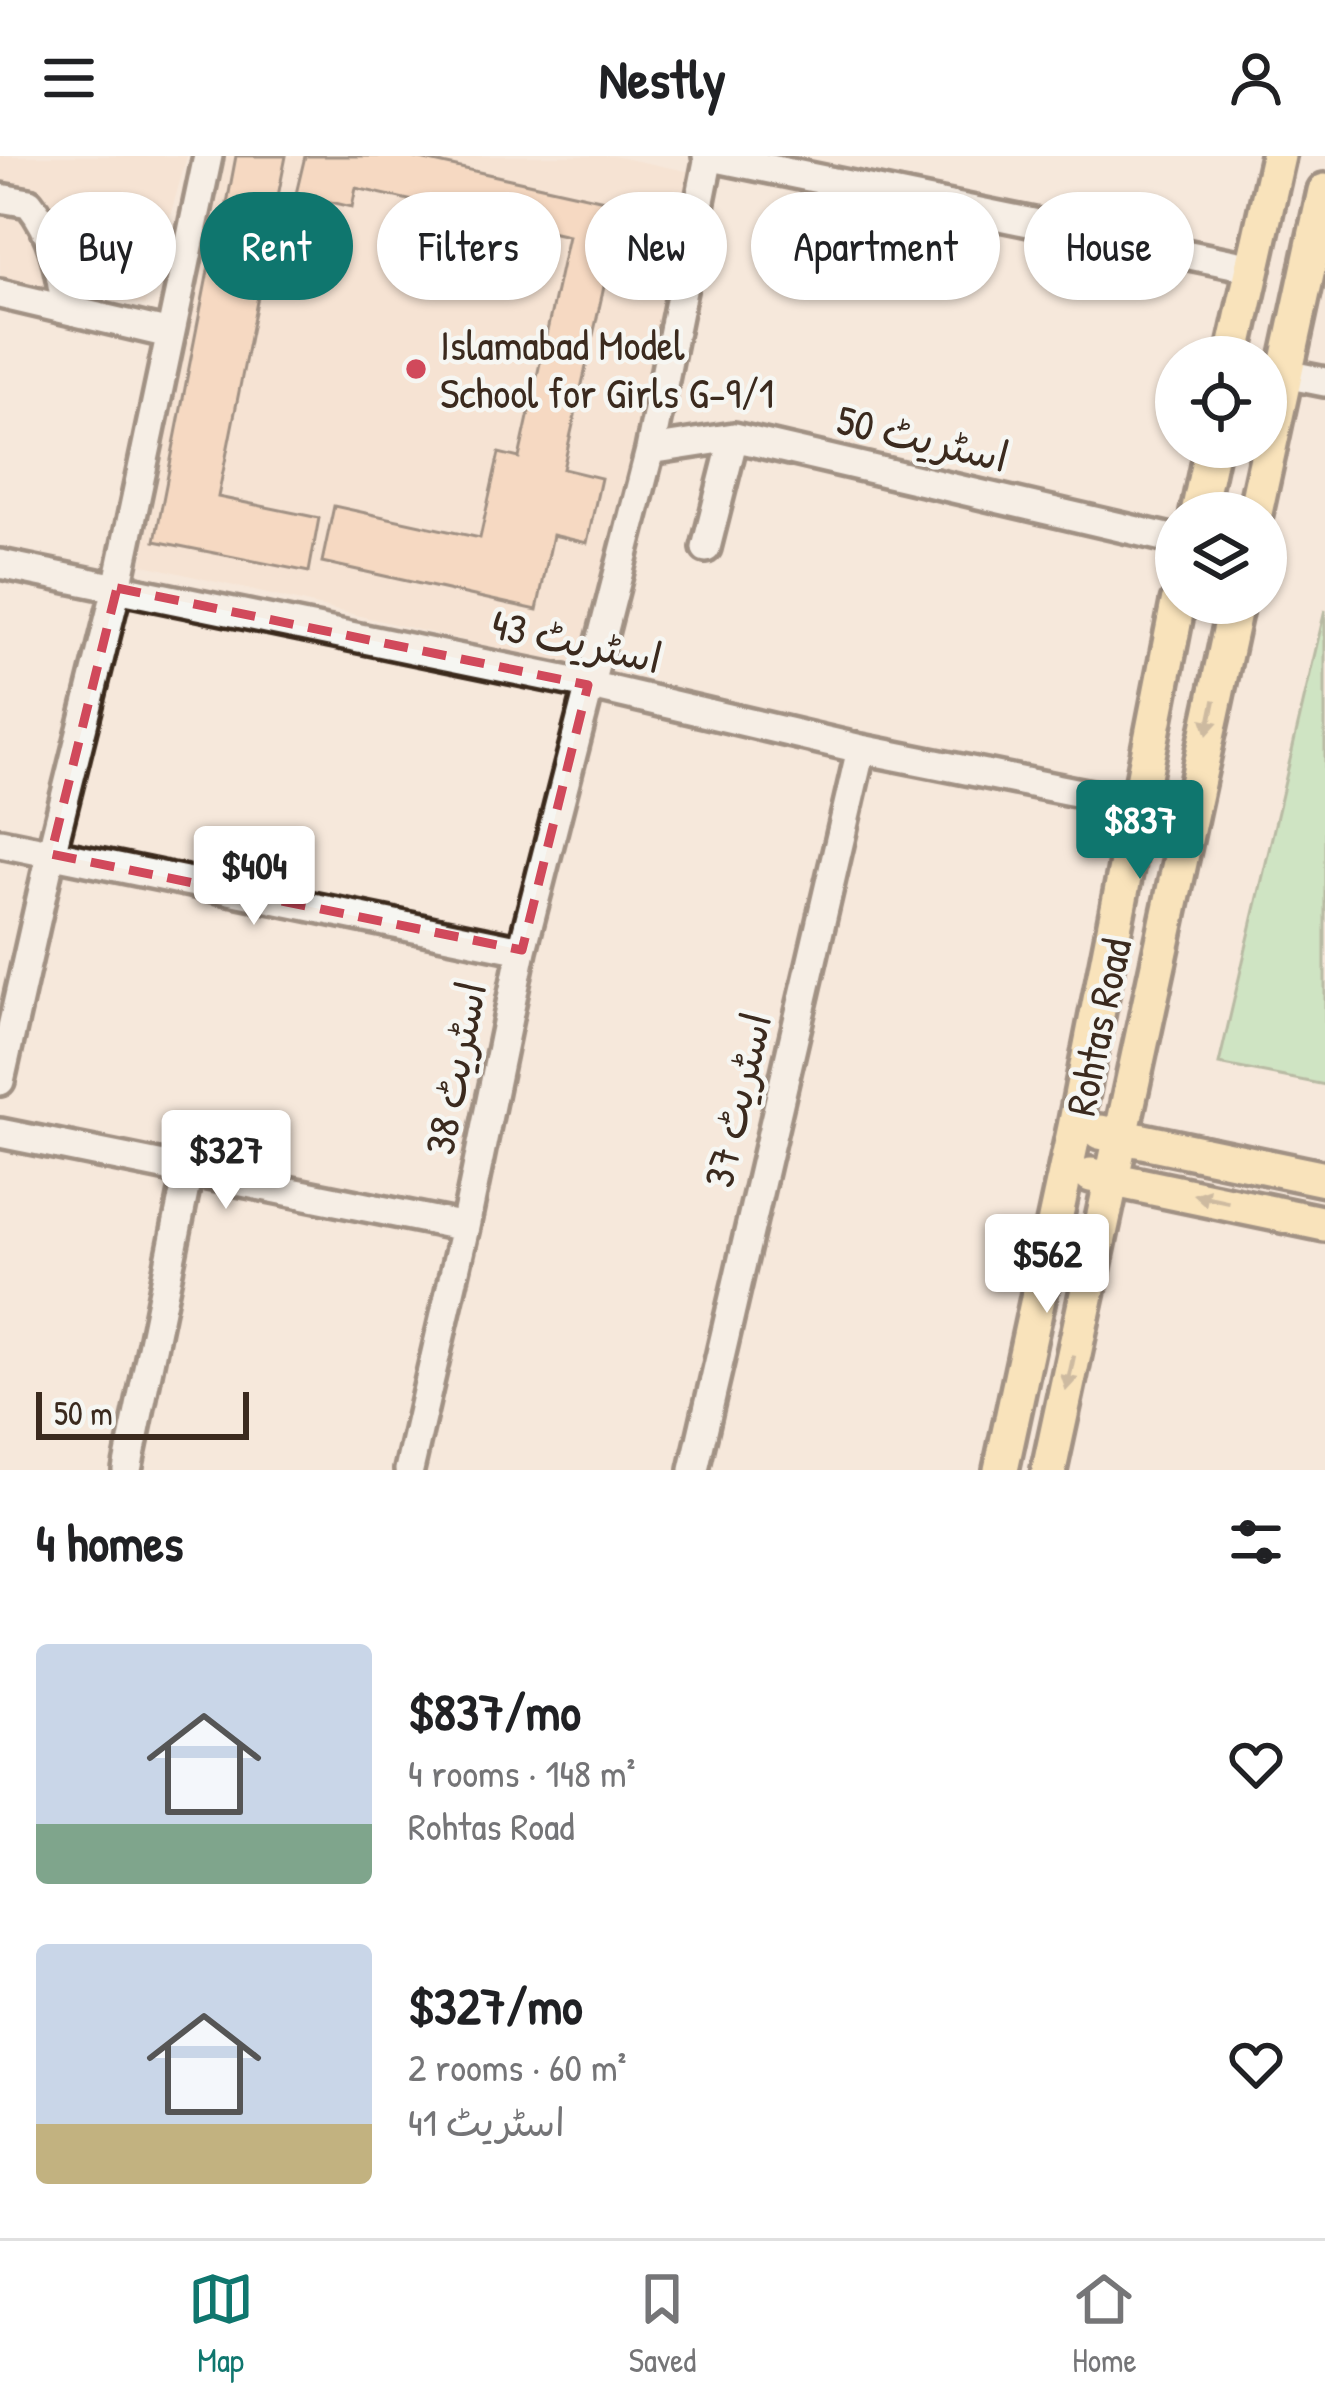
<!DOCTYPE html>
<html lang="en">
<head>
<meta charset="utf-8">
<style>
  :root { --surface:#fff; --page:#f6f6f6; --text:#202124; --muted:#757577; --line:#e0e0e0; --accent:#0f766e }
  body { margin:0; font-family:"Patrick Hand","Playpen Sans Arabic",sans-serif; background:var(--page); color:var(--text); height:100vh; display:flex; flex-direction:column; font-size:45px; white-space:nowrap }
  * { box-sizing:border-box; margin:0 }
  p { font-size:39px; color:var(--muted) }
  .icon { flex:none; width:66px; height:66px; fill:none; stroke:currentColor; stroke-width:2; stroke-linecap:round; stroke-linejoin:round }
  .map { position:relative; height:1314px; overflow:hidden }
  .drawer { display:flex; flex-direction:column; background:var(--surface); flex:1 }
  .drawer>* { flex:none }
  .hud { position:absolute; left:36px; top:36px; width:1254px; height:108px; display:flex; gap:24px }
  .fabs { position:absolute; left:1155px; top:180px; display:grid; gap:24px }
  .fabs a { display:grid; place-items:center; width:132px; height:132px; border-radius:50%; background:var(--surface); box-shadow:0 3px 9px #0004; font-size:60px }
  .scale { position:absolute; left:36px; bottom:30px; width:213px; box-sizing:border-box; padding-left:12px; border:6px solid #3b2a1e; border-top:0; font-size:33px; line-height:42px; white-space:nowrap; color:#3b2a1e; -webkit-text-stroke:9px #f6f6f2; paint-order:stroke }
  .price { position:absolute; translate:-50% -102px; padding:0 27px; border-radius:12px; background:#fff; color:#222; font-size:39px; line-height:78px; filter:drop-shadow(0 3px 6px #0008) }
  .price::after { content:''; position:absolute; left:50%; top:72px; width:36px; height:27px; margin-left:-18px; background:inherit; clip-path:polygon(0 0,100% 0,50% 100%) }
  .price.selected { background:var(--accent); color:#fff }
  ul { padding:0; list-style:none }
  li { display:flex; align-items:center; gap:36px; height:300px; padding:0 36px }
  li span { display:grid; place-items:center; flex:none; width:336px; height:240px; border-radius:12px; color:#555 }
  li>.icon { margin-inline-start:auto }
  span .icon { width:144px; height:144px; fill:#fffc; stroke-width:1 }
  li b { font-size:51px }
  h2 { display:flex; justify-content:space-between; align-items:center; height:144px; padding:0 36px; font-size:51px }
  .chip { padding:0 42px; border-radius:54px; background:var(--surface); box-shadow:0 3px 9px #0004; font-size:42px; line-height:108px }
  .chip.selected { background:var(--accent); color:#fff }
  header { display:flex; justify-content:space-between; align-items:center; height:156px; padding:0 36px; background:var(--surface); font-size:54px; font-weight:700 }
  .tab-bar { display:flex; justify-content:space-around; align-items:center; height:168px; border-top:3px solid var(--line); background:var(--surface); font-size:33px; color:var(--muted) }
  .tab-bar a { display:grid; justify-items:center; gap:6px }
  .tab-bar .selected { color:var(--accent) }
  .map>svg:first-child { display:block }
</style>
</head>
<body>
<header><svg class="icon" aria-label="menu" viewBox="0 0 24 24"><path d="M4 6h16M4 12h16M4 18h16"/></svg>Nestly<svg class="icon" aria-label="person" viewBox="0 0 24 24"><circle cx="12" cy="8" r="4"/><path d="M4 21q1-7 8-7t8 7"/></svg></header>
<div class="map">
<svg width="1325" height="1314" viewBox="0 0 1325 1314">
  <rect width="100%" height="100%" fill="#f6e8db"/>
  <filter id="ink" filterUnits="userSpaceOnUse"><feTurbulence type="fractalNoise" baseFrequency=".00833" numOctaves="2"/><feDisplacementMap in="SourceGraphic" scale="24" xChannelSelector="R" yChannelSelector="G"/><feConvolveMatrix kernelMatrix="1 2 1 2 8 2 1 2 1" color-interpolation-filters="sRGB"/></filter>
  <g filter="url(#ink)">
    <path fill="#f6deca" d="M 0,0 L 187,0 L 145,149 L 0,122 Z
      M 223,0 L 613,0 L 696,17 L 584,513 L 141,408 Z"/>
    <path fill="#a1dfa6" stroke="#6e8462" stroke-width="3" d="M 1325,454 L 1325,929 L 1219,908 Z"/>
    <path fill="#f5c8a4" stroke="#3b2a1e" stroke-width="3" d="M 236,0 L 286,0 L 218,341 L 319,362 L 309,416 L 155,385 L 217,69 L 239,74 L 243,52 L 226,53 Z
      M 305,0 L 407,0 L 649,54 L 639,101 L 612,95 L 563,313 L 601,322 L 587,387 L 553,379 L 537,454 L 322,406 L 334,350 L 480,382 L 499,297 L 519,302 L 568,80 L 356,32 L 352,51 L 296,38 Z"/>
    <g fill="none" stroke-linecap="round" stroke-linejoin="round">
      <g stroke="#3b2a1e" stroke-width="36">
        <path id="minor" d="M 707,0 L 1253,112
          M 0,42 L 29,47 C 55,79 60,113 66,153
          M 0,138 L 170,178
          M 1285,218 L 1325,226
          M 650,294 L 734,281 L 1176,384
          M 706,392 L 734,281
          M 0,408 L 588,529 L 861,593 L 1136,648
          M 0,687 L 522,794
          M 0,925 L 51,698 L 117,432 L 208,0
          M 0,977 L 465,1071
          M 127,1314 L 188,1017
          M 409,1314 L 465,1071 L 522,794 L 650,294 L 709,0
          M 694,1314 L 861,593"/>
      </g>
      <g stroke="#3b2a1e" stroke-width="42">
        <path id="major" d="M 1233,201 L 1278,0
          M 1198,357 L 1212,291
          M 1255,357 L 1325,35
          M 1100,976 L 1325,1023
          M 1091,1019 L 1325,1068
          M 1001,1314 L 1075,971 L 1178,447
          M 1049,1314 L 1236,447"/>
      </g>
      <use href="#minor" stroke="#f6f6f2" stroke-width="27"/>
      <use href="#major" stroke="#fcde96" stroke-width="33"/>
    </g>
    <defs><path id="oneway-solid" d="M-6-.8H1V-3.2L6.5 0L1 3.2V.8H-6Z" transform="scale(3)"/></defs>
    <g fill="#9c845a">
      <use href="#oneway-solid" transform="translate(1211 561) rotate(102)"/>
      <use href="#oneway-solid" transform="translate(1211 1042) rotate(-168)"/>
      <use href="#oneway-solid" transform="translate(1070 1217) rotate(102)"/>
    </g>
  </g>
  <path d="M0 0H1325V1314H0ZM 117,432 L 588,529 L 522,794 L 51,698 Z" fill="#f6e8db" fill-opacity=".55" fill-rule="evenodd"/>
  <path fill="none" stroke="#d1495b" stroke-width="9" stroke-dasharray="24 15" stroke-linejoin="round" d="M 117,432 L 588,529 L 522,794 L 51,698 Z"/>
  <circle fill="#d1495b" stroke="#f6f6f2" stroke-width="4.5" cx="416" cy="213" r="12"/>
  <g text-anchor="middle" stroke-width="9" stroke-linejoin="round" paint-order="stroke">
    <g font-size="42" fill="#3b2a1e" stroke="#f6f6f2" text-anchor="start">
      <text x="440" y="204">Islamabad Model<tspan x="440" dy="48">School for Girls G-9/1</tspan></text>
    </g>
    <g font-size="42" fill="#3b2a1e" stroke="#f6f6f2">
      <text transform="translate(923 282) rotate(13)" y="15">اسٹریٹ 50</text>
      <text transform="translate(577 485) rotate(12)" y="15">اسٹریٹ 43</text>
      <text transform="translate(1098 871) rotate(-78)" y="15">Rohtas Road</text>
      <text transform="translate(455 912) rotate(-79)" y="15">اسٹریٹ 38</text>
      <text transform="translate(737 944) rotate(-77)" y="15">اسٹریٹ 37</text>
    </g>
  </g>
</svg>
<div class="fabs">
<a><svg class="icon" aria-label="locate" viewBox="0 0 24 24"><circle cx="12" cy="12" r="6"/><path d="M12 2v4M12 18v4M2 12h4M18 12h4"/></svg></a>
<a><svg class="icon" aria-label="layers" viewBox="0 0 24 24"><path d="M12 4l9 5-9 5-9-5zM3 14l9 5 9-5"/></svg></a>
</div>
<div class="scale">50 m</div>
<b class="price selected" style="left:1140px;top:726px">$837</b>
<b class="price" style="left:254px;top:772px">$404</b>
<b class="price" style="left:226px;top:1056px">$327</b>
<b class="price" style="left:1047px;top:1160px">$562</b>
<div class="hud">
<a class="chip">Buy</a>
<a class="chip selected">Rent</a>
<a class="chip">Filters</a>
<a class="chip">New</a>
<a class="chip">Apartment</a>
<a class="chip">House</a>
</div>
</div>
<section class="drawer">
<h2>4 homes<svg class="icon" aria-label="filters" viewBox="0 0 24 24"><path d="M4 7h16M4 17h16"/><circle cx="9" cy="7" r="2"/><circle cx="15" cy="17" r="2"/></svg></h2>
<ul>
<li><span style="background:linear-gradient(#c9d6e8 75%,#7fa58c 0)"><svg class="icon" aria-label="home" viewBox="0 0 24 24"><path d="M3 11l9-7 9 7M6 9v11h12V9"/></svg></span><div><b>$837/mo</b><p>4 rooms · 148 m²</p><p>Rohtas Road</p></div><svg class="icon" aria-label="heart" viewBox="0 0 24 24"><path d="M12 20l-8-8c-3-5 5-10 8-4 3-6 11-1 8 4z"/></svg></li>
<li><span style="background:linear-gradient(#c9d6e8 75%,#c2b280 0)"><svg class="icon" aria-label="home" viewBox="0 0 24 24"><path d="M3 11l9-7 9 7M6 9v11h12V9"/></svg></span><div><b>$327/mo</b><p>2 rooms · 60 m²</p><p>اسٹریٹ 41</p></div><svg class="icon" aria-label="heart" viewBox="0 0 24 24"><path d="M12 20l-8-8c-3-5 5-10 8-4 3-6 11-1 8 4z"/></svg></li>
</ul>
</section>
<nav class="tab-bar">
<a class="selected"><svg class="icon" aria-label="map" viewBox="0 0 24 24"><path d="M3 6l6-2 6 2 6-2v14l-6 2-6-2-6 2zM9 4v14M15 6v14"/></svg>Map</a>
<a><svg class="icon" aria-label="saved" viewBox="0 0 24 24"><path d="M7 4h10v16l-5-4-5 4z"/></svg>Saved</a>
<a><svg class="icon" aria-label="home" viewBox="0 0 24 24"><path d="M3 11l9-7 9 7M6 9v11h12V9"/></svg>Home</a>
</nav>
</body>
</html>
